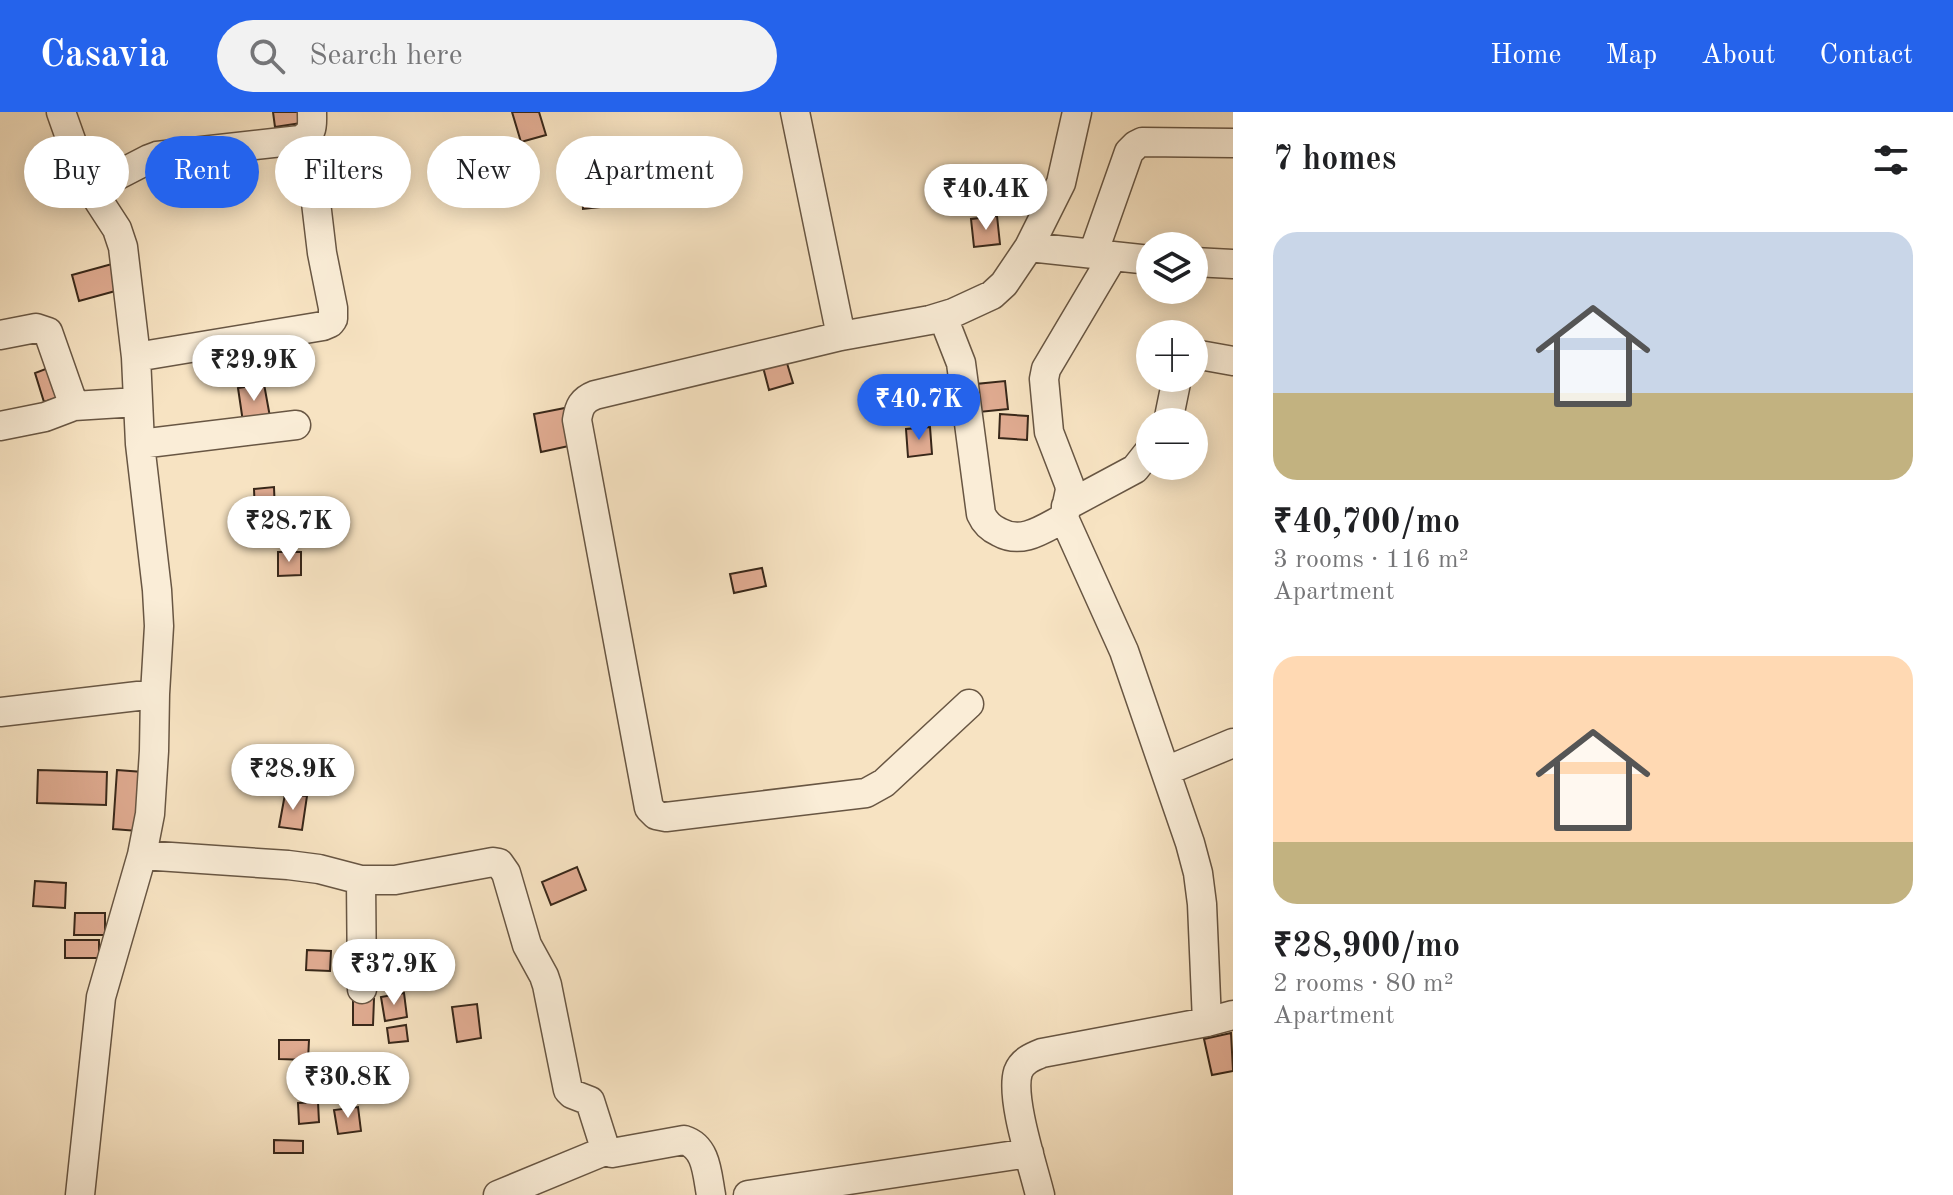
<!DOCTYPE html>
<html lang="en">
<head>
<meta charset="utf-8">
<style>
  :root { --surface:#fff; --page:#f2f2f2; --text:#202124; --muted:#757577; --accent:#2563eb }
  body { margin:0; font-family:"Old Standard TT",serif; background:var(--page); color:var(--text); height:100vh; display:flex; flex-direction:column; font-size:30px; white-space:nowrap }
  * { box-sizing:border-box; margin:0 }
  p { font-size:26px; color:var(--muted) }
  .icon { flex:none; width:44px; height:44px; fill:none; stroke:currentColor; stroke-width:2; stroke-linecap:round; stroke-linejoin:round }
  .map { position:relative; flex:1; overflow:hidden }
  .panel { display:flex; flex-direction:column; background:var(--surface); width:720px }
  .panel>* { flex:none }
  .banner { position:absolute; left:24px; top:24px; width:760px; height:72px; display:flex; gap:16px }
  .fabs { position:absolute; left:1136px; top:120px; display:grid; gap:16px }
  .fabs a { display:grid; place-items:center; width:72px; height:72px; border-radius:50%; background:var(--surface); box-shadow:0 4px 20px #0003; font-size:40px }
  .price { position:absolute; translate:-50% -68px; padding:0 18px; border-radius:28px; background:#fff; color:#222; font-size:26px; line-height:52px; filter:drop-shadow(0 2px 4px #0008) }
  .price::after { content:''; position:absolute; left:50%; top:48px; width:24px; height:18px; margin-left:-12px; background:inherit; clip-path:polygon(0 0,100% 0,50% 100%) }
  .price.on { background:var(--accent); color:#fff }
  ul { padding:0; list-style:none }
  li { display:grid; align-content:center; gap:16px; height:424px; padding:0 40px }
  li span { display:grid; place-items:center; height:248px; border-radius:24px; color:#555 }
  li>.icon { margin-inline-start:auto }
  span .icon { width:144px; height:144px; fill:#fffc; stroke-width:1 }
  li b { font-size:34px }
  h2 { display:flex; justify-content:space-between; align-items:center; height:96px; padding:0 40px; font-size:34px }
  .chip { padding:0 28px; border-radius:36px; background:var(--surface); box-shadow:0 4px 20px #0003; font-size:28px; line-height:72px }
  .chip.on { background:var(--accent); color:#fff }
  header { display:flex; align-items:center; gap:48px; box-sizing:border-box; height:112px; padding:0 40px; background:var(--accent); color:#fff }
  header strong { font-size:38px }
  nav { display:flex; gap:44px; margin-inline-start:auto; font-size:28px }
  .search { width:560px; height:72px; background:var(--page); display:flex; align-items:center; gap:20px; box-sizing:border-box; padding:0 28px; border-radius:44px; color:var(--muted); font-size:30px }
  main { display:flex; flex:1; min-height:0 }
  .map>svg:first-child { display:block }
</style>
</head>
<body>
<header>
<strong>Casavia</strong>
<div class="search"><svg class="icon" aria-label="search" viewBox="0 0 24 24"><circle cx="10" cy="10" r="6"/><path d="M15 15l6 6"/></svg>Search here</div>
<nav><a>Home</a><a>Map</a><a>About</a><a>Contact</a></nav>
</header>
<main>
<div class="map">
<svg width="1233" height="1083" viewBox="0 0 1233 1083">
  <rect width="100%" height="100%" fill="#f7e3c2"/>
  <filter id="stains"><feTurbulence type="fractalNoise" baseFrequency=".0025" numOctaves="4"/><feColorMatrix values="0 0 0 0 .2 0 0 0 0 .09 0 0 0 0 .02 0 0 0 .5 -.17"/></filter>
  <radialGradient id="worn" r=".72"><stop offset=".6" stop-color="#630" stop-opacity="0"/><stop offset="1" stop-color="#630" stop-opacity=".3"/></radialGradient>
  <path fill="#e0ab91" stroke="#382719" stroke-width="2" d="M 273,0 L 299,0 L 301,11 L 275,15 Z
    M 512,0 L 539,0 L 546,23 L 521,30 Z
    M 606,63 L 609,94 L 583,97 L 581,66 Z
    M 997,104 L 1000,132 L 974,135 L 971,107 Z
    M 112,152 L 119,178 L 79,189 L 72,163 Z
    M 786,248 L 793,271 L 769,278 L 763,255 Z
    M 56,253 L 66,283 L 44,290 L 35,261 Z
    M 1005,269 L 1008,297 L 979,300 L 976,272 Z
    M 264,272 L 270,305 L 243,310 L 238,276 Z
    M 570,295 L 578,332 L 541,340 L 534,302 Z
    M 1000,302 L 1028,304 L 1027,328 L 999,326 Z
    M 930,315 L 932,342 L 908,345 L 906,317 Z
    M 274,375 L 275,401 L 255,402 L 254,377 Z
    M 278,440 L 301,440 L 301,463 L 278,464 Z
    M 762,456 L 766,474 L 734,481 L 730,462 Z
    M 38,658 L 107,660 L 106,693 L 37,691 Z
    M 117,658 L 143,660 L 138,719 L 113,717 Z
    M 285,682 L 307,684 L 302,718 L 279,715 Z
    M 577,755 L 586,778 L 551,793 L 542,770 Z
    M 35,769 L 66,771 L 65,796 L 33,794 Z
    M 75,801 L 105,801 L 105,823 L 74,823 Z
    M 65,828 L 99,828 L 99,846 L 65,846 Z
    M 307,838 L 331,839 L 330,859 L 306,858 Z
    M 404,881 L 407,905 L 385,909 L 381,885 Z
    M 353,887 L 374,887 L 373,913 L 353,913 Z
    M 477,892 L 481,926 L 457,930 L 452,895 Z
    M 406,913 L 408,929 L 389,931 L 387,916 Z
    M 1231,921 L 1233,959 L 1212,963 L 1204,927 Z
    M 279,928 L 309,928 L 308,948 L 279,947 Z
    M 318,990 L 319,1010 L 299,1012 L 298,991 Z
    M 358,995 L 361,1019 L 338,1022 L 334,998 Z
    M 274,1028 L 303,1029 L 303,1041 L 274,1041 Z"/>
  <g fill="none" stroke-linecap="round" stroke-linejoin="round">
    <g stroke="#685643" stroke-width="31">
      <path id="minor" d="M 61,0 L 82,59 L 91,77 L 117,117 L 123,135 L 136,245 L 140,332 L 157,478 L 159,514 L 155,582 L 154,639 L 150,702 L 142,743 L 101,885 L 80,1083
        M 795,0 L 841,224
        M 91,77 L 149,47 L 157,44 L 300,28 C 314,20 312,15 312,0
        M 1029,135 L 1150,148
        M 1093,142 L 1129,40 L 1136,33 L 1142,30 L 1233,31
        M 1194,150 L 1233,152
        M 943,205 L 961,251 L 981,402 C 985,411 990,416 999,420 C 1022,433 1043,417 1064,406 L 1124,539 L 1190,731 L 1198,761 L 1202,792 L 1207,910
        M 0,223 L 36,216 L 48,220 L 74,294 L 137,290
        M 1194,242 L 1233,249
        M 136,245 L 323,214 L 330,211 L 333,207 L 333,196 L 322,141 L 308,23
        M 1168,310 L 1177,266
        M 0,314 L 45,305 L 74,294
        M 140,332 L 296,313
        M 1066,394 L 1135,357 L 1150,338
        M 1064,406 L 1070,378 L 1069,372 L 1049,320 L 1044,267 L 1046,257 L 1113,144
        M 969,592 L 884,671 L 866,681 L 666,705 L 656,703 L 649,696 L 577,308 C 579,295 582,288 595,283 L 841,224 L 930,208 L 953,201 L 992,183 L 1004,172 L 1029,135 L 1061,71 L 1077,0
        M 0,600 L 155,582
        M 1166,659 L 1233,631
        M 142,743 L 288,753 L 319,757 L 361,768 L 395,768 L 493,750 L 499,751 L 506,761 L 527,833 L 544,864 L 547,873 L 568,978 L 572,982 L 590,989 L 604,1033 L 607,1038 L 612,1041 L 684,1028 C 707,1035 707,1062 711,1083
        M 361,768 L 362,877
        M 498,1083 L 607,1038
        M 748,1083 L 1029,1041
        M 1040,1083 C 1033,1054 1010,986 1018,960 C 1022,949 1032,945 1042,941 L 1207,910 L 1233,903"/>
    </g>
    <use href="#minor" stroke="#faedd7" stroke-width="28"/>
  </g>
  <rect width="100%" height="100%" filter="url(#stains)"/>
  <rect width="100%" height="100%" fill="url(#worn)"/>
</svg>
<div class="fabs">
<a><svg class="icon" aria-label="layers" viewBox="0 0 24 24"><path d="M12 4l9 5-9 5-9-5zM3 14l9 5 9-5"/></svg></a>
<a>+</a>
<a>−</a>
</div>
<b class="price" style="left:986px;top:120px">₹40.4K</b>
<b class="price" style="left:254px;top:291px">₹29.9K</b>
<b class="price on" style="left:919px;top:330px">₹40.7K</b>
<b class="price" style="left:289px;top:452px">₹28.7K</b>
<b class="price" style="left:293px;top:700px">₹28.9K</b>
<b class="price" style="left:394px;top:895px">₹37.9K</b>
<b class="price" style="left:348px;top:1008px">₹30.8K</b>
<div class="banner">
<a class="chip">Buy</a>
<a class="chip on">Rent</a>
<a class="chip">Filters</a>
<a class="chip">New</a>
<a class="chip">Apartment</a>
</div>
</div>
<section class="panel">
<h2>7 homes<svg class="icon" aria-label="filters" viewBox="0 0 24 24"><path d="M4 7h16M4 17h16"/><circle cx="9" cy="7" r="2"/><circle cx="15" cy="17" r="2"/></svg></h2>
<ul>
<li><span style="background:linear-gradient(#c9d6e8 65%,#c2b280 0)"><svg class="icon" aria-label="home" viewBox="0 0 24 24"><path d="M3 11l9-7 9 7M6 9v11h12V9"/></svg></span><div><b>₹40,700/mo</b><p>3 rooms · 116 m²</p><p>Apartment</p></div></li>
<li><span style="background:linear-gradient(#ffd9b3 75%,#c2b280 0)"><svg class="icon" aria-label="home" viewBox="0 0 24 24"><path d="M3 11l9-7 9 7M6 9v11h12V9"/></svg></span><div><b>₹28,900/mo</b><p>2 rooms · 80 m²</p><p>Apartment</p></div></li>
</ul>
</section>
</main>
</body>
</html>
